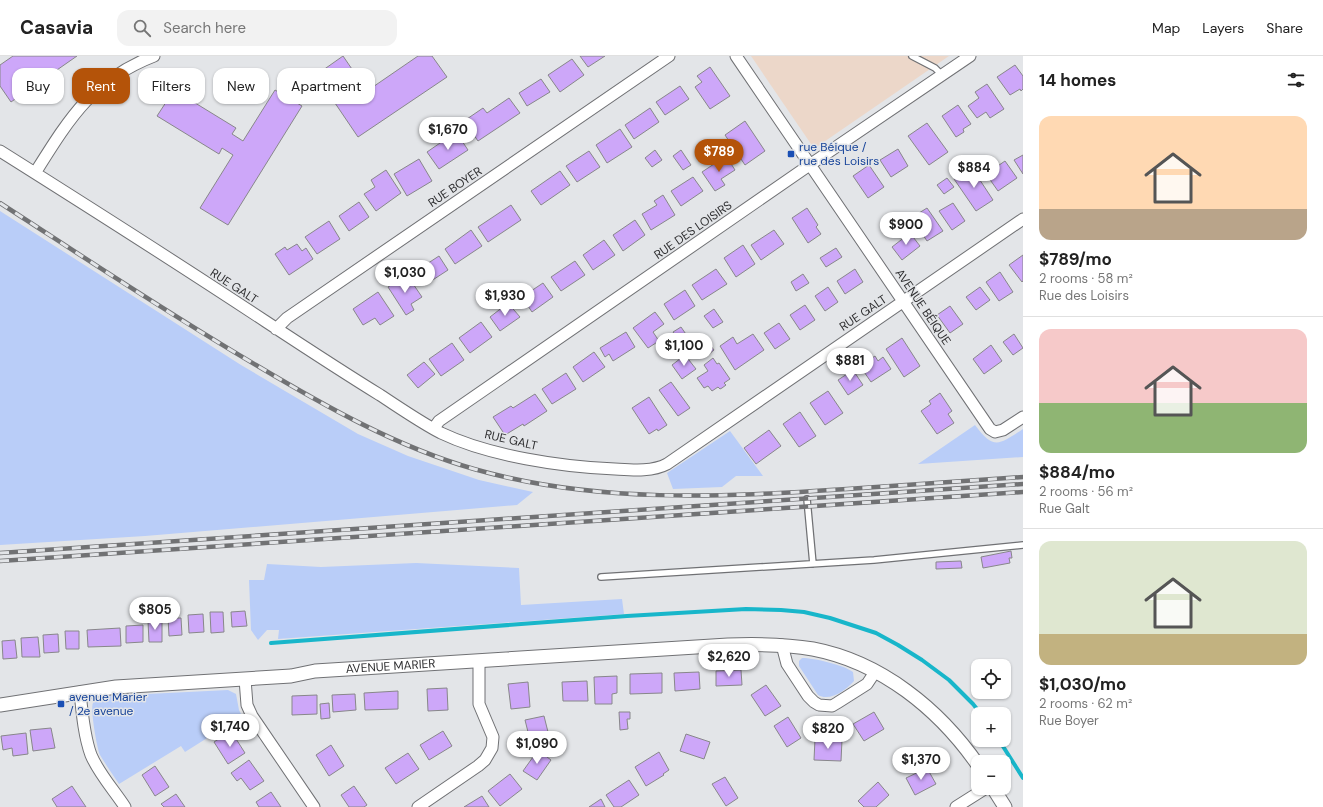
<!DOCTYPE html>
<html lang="en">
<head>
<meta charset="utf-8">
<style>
  :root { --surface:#fff; --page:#f2f2f2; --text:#222; --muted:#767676; --line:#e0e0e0; --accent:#b45309 }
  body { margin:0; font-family:"DM Sans",sans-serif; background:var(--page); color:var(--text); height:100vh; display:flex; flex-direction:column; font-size:15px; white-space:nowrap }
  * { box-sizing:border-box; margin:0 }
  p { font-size:13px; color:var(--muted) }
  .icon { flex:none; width:22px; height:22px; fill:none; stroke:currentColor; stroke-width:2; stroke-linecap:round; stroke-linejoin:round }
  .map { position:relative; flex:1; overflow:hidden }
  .details { display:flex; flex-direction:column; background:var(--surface); width:300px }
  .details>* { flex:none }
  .banner { position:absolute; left:12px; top:12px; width:380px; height:36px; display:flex; gap:8px }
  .controls { position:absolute; left:971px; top:603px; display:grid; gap:8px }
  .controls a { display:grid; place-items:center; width:40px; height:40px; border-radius:8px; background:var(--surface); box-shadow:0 1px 3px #0004; font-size:20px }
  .price { position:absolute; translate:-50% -34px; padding:0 9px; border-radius:14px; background:#fff; color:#222; font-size:13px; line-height:26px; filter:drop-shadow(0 1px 2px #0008) }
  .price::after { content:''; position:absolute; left:50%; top:24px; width:12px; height:9px; margin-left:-6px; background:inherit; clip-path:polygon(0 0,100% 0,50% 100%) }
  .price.active { background:var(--accent); color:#fff }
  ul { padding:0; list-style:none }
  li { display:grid; align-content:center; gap:8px; height:212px; padding:0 16px }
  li+li { border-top:1px solid var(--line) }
  li span { display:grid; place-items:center; height:124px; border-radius:12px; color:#555 }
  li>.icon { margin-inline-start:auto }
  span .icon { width:72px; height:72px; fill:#fffc; stroke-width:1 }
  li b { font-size:17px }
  h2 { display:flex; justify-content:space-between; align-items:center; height:48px; padding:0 16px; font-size:17px }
  .chip { padding:0 14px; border-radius:12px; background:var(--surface); box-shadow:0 1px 3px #0004; font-size:14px; line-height:36px }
  .chip.active { background:var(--accent); color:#fff }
  header { display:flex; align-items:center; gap:24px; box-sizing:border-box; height:56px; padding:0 20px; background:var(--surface); border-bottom:1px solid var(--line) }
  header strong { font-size:19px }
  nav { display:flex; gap:22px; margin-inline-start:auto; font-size:14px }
  .search { width:280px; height:36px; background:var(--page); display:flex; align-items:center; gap:10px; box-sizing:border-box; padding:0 14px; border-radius:12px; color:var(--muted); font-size:15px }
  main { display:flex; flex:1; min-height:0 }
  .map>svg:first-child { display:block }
</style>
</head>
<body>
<header>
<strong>Casavia</strong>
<div class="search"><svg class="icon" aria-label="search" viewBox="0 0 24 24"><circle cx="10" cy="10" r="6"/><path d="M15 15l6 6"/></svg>Search here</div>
<nav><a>Map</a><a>Layers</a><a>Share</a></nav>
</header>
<main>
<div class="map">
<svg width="1023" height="751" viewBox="0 0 1023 751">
  <rect width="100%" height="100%" fill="#e3e5e8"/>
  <path fill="#ecd7c9" d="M 751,0 L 949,0 L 818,90 L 815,90 L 811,88 Z"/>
  <path fill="#b9cdf8" d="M 0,155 L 241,309 L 358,378 L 408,400 L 479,424 L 533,436 L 517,449 L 145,480 L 0,489 Z
    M 975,369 C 994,395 1000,388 1023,373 L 1023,401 L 918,408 Z
    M 730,375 L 763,420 L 736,420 L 722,431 L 673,433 L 667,417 Z
    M 416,507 L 519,512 L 521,549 L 622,543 L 624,558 L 278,583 L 279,574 L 267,574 L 258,584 L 251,574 L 249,524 L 264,524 L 267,508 L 321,511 Z
    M 802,602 C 814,602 844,609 853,616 L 854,625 C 846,634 830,646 818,639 L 799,610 L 799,605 Z
    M 228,634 L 236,638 L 239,654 L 242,660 L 185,696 L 181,690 L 119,728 C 113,719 106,709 100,699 C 97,692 90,653 93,647 C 96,642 102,641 107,640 Z"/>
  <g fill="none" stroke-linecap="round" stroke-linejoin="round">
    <path stroke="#18b6ca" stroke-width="4" d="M 271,587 L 627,560 L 746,553 L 781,554 L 804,556 L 830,562 L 876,577 L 898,589 L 922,604 L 949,624 L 973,648 L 981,658
      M 999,684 L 1023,722"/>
  </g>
  <path fill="#cda7f9" stroke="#88878a" d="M 13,0 L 77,0 L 11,46 L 0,30 L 0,9 Z
    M 343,0 L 367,35 L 418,0 L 432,0 L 447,21 L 358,81 L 316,19 Z
    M 580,0 L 605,0 L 588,11 Z
    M 572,3 L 584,19 L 560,36 L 548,19 Z
    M 1015,9 L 1023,20 L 1023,33 L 1021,35 L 1020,33 L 1010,39 L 997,21 Z
    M 710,11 L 730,40 L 710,53 L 695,31 L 702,26 L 697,20 Z
    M 541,23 L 550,36 L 527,50 L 519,37 Z
    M 987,28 L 1004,53 L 990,62 L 986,56 L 977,62 L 968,50 L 979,42 L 975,36 Z
    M 680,30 L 689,43 L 665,59 L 656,46 Z
    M 174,34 L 236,72 L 232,78 L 243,85 L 275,34 L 302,50 L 228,169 L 200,152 L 233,99 L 222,92 L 219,98 L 157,60 Z
    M 509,42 L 520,57 L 478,85 L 464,65 L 483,52 L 487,57 Z
    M 958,49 L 971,68 L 963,73 L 964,76 L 956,81 L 942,60 Z
    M 650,52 L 659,66 L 634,83 L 625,69 Z
    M 745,65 L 765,95 L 745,109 L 725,79 Z
    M 927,67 L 948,96 L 929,109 L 908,80 Z
    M 620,73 L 632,91 L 607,107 L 596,89 Z
    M 456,76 L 468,94 L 439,113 L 427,96 Z
    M 898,93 L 908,110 L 891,121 L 880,104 Z
    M 655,94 L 662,104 L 652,111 L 645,102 Z
    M 681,94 L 691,109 L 683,114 L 673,100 Z
    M 589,95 L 600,111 L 577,126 L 566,110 Z
    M 1023,99 L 1023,118 L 1014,104 Z
    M 726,100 L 735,114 L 721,123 L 725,129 L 715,135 L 702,116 Z
    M 419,103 L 432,125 L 407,140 L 394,118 Z
    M 1005,105 L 1017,122 L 998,135 L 986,118 Z
    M 869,109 L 884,131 L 868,142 L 853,120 Z
    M 972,112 L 993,144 L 976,155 L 954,123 Z
    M 386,114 L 401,137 L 376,155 L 364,138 L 375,131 L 371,124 Z
    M 560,115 L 570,129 L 541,149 L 531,135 Z
    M 693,121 L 703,135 L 681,150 L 671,135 Z
    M 947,122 L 954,131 L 944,138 L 937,129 Z
    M 663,139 L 675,159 L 651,174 L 642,158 L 657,149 L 654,145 Z
    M 359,146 L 369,161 L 349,175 L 339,160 Z
    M 953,147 L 965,165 L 952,174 L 939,155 Z
    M 511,149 L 521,164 L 488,186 L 478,171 Z
    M 807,152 L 818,169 L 816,171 L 821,178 L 808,187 L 792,162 Z
    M 927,152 L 943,175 L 927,185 L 915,167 L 923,162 L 919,157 Z
    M 635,164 L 645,179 L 623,195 L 613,179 Z
    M 329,165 L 340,183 L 317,198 L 305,181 Z
    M 471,174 L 482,190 L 455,208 L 445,193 Z
    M 774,174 L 784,188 L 761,204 L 751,189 Z
    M 910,177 L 920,190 L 902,204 L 892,191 Z
    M 604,184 L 615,199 L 593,214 L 583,199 Z
    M 297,188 L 302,195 L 306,192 L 313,203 L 289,219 L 275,198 L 285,191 L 287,194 Z
    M 743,189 L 755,208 L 736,221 L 724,202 Z
    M 836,192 L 842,201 L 826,211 L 820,202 Z
    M 1023,199 L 1023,225 L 1022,226 L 1009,209 Z
    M 439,200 L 448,214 L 425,229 L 416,215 Z
    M 575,205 L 585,219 L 561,235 L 551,221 Z
    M 716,213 L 727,228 L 702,244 L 692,229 Z
    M 855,213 L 863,226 L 845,238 L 837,225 Z
    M 1000,216 L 1013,236 L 999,245 L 986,226 Z
    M 803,218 L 809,227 L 796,235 L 791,226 Z
    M 407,219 L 422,241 L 411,248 L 414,254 L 406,259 L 388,231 Z
    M 543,227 L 553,241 L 532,256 L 522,241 Z
    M 828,231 L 838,246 L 825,255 L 815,240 Z
    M 980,231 L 990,244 L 976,254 L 966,241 Z
    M 685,234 L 695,250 L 674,264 L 664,248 Z
    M 378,236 L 394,260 L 380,269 L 375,262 L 363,269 L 353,253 Z
    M 508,247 L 520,261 L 500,275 L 490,261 Z
    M 805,249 L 815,264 L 800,274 L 790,259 Z
    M 950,250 L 963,268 L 950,277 L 937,259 Z
    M 714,253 L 723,266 L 713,272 L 704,260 Z
    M 655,256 L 664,268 L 653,276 L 659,285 L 648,292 L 633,272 Z
    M 481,266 L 492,281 L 470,297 L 459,282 Z
    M 779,267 L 790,283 L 775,293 L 764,277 Z
    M 681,271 L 690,284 L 682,289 L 673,276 Z
    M 626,276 L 635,291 L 613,305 L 609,298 L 605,301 L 600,292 Z
    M 753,278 L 764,294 L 735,314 L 720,290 L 733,281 L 737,288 Z
    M 1014,278 L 1023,292 L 1013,299 L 1003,286 Z
    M 902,282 L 920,310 L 904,321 L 886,293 Z
    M 705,284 L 707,287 L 708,286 L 714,294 L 709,298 L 706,294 L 704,295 L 700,288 Z
    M 452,287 L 464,304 L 441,320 L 429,303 Z
    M 991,289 L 1002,305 L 984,318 L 973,303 Z
    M 594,296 L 605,311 L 583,326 L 573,311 Z
    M 685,299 L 696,313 L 682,323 L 672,309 Z
    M 875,300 L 878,305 L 883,301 L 891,313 L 871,326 L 860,310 Z
    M 713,302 L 717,308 L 719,307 L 730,323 L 724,327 L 726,329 L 722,332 L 720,333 L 718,331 L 712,335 L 708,330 L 704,332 L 697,322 L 708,315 L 704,309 Z
    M 424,306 L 435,318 L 418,332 L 407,319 Z
    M 853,314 L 863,329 L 848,339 L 838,324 Z
    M 566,317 L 576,333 L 552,348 L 542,333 Z
    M 671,326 L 690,352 L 678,360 L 659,334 Z
    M 828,335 L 843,357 L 825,369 L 810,347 Z
    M 940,337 L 952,355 L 948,358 L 954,367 L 937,378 L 921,355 L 931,348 L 929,345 Z
    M 535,338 L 547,355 L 524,370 L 523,368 L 505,379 L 493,361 L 511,350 L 513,352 Z
    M 649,341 L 667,369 L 658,375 L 657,373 L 649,378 L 632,352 Z
    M 800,356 L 816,380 L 799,391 L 783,368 Z
    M 769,374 L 781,390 L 756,408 L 744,392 Z
    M 1011,495 L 1012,502 L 1009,502 L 1010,507 L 983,512 L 981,501 Z
    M 961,505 L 962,512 L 936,513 L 936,506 Z
    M 245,555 L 247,570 L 232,571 L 231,556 Z
    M 210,556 L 223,556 L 224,576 L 211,577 Z
    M 203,558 L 204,576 L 189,577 L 188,559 Z
    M 168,562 L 181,562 L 182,579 L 169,580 Z
    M 148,565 L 162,565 L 162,586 L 149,586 Z
    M 143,569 L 143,586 L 126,587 L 126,570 Z
    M 120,572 L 121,590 L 88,591 L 87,574 Z
    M 65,575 L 79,575 L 79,593 L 66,593 Z
    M 58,578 L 59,596 L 44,597 L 43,579 Z
    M 38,581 L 40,601 L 22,601 L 21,582 Z
    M 15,584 L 17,602 L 3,603 L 2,585 Z
    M 741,614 L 742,629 L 716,630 L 716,615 Z
    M 699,616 L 700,633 L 675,635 L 674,617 Z
    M 662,617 L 662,637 L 630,638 L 630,618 Z
    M 617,620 L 617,637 L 612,638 L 612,648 L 595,648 L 594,621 Z
    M 587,625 L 588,645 L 563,645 L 562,626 Z
    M 528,626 L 530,651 L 511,653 L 508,628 Z
    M 766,629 L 781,650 L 765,660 L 751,639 Z
    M 447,632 L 448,654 L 428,655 L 427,633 Z
    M 398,635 L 398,653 L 365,654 L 364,637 Z
    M 355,638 L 356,654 L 333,656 L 332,639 Z
    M 317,639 L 317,658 L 292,659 L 292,640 Z
    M 329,647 L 330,662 L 321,663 L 320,648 Z
    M 619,656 L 630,656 L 630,663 L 627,663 L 628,673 L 620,674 Z
    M 874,656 L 884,673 L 864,685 L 853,668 Z
    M 544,660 L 550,684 L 531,688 L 525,664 Z
    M 788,661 L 801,682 L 787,691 L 774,670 Z
    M 51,672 L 55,692 L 33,695 L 30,674 Z
    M 231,675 L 245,697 L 228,708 L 214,686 Z
    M 443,675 L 452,690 L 429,704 L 420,689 Z
    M 26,677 L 28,698 L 13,700 L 12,692 L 3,694 L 1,680 Z
    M 686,678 L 710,686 L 704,703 L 680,695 Z
    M 815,683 L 842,684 L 841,705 L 814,704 Z
    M 331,689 L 344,710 L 329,720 L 316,699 Z
    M 538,694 L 551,704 L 537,724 L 523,715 Z
    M 659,696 L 669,714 L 663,718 L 664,719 L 646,730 L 635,711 Z
    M 408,697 L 419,713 L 396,728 L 385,712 Z
    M 249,704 L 264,725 L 250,734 L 241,722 L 237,725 L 231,717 Z
    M 155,710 L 169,731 L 155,740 L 142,719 Z
    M 927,712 L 936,728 L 915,739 L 906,722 Z
    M 510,718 L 522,733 L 500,750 L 488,735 Z
    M 725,721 L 738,742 L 726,750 L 712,728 Z
    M 629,724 L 639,739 L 621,751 L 614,751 L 606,739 Z
    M 878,726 L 889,739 L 876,751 L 864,751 L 858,745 Z
    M 72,730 L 86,751 L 57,751 L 52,743 Z
    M 354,730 L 367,749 L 364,751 L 349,751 L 341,739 Z
    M 271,736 L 281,751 L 259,751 L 256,746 Z
    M 176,738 L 185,751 L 164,751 L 161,748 Z
    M 482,740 L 489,751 L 464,751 Z
    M 601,743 L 605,751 L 589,751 Z"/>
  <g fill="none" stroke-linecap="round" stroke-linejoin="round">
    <g stroke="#707174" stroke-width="8">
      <path id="service" d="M 912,0 L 935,12 L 942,19
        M 807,443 L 813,508
        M 601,521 L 874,504 L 1023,489"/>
    </g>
    <g stroke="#707174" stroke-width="13">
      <path id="minor" d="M 736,0 L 990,373 L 995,376 L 1003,374 L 1023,361
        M 0,95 C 89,151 177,207 265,265 C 303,290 341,315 380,339 C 400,352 420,366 441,377 C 489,400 562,411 615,413 C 632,414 652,416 667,408 L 1023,163
        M 35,117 C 69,63 92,24 154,0
        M 276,273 L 287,262 L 669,0
        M 434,372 L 439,365 L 811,108 L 970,0
        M 782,589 L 787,608 L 808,640 L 814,646 L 819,649 L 832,650 L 837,647 L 867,628 L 875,616
        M 245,623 L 247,649 L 252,660 L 314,751
        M 80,636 C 82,656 84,680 91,699 C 99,718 114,734 125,751
        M 418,751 L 478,710 L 485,704 L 492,692 L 493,681 L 479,648 L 479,605
        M 956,751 L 986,732"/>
    </g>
    <g stroke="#707174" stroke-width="15">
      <g id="tertiary">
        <path id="s1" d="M 0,649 L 116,631 L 291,620 L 315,615 L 728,589 C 756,588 784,588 813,593 C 881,606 939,653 978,709"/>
        <path d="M 993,732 L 1005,751"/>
      </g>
    </g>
    <use href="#service" stroke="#fff" stroke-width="5.5"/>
    <use href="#minor" stroke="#fff" stroke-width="11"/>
    <use href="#tertiary" stroke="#fff" stroke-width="13"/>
    <g stroke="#717274" stroke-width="4.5">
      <path id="rail" d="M 0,147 C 85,202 169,258 256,309 C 325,350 397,391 474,413 C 596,448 723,441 847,433 C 906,429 964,425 1023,421
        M 0,497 L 1023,428
        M 0,505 L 1023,436"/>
    </g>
    <use href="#rail" stroke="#e3e5e8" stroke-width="3" stroke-dasharray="9" stroke-linecap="butt"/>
  </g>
  <g fill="#1a4fb4" stroke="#e3e5e8" stroke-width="1.5">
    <rect x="787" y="94" width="8" height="8" rx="2"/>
    <rect x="57" y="644" width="8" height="8" rx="2"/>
  </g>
  <g text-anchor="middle" stroke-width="3" stroke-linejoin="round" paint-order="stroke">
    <g font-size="12" fill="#164399" stroke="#e3e5e8" text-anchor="start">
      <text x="799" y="95">rue Béique /<tspan x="799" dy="14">rue des Loisirs</tspan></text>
      <text x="69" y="645">avenue Marier<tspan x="69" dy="14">/ 2e avenue</tspan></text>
    </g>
    <g font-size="12" fill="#2f2f31" stroke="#e3e5e8">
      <text transform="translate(455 131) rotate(-34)" y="4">RUE BOYER</text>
      <text transform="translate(693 174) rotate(-35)" y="4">RUE DES LOISIRS</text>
      <text transform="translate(234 230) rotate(33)" y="4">RUE GALT</text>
      <text transform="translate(923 251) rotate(56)" y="4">AVENUE BÉIQUE</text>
      <text transform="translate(863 257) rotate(-34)" y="4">RUE GALT</text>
      <text transform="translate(511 384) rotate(13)" y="4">RUE GALT</text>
      <text dy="4" stroke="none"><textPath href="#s1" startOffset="393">AVENUE MARIER</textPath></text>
    </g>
  </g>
</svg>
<div class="controls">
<a><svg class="icon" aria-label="locate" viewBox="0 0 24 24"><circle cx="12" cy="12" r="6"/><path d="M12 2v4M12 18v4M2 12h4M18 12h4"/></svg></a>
<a>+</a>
<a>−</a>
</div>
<b class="price" style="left:448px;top:95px">$1,670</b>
<b class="price active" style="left:719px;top:117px">$789</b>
<b class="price" style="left:974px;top:133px">$884</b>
<b class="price" style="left:906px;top:190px">$900</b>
<b class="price" style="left:405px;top:238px">$1,030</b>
<b class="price" style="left:505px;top:261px">$1,930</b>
<b class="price" style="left:684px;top:311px">$1,100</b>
<b class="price" style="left:850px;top:326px">$881</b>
<b class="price" style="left:155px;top:575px">$805</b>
<b class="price" style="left:729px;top:622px">$2,620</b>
<b class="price" style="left:230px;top:692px">$1,740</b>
<b class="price" style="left:828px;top:694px">$820</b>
<b class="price" style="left:537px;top:709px">$1,090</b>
<b class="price" style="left:921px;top:725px">$1,370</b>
<div class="banner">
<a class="chip">Buy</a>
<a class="chip active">Rent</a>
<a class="chip">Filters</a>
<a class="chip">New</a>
<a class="chip">Apartment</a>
</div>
</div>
<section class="details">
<h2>14 homes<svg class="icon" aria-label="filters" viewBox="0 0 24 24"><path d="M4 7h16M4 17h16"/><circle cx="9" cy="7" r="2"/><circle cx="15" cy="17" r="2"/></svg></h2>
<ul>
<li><span style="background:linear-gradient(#ffd9b3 75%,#b9a48a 0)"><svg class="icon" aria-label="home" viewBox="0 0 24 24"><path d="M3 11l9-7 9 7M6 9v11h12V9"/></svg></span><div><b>$789/mo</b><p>2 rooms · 58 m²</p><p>Rue des Loisirs</p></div></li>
<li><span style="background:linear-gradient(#f6c9c9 60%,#8fb573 0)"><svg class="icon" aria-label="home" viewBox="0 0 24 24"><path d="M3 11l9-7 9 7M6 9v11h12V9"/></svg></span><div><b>$884/mo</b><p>2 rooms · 56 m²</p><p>Rue Galt</p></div></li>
<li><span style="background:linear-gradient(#dfe7d0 75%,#c2b280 0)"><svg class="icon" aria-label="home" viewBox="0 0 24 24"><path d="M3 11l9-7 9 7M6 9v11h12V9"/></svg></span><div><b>$1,030/mo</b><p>2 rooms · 62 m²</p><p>Rue Boyer</p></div></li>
</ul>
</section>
</main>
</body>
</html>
